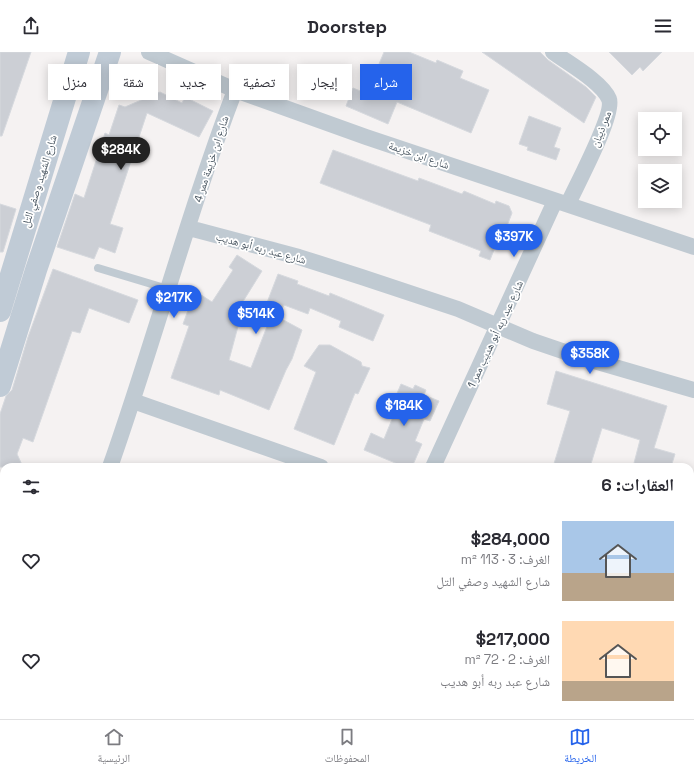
<!DOCTYPE html>
<html lang="ar">
<head>
<meta charset="utf-8">
<style>
  :root { --surface:#fff; --page:#f7f7f7; --text:#2b2b33; --muted:#7c7c81; --line:#e1e1e2; --accent:#2563eb }
  body { margin:0; font-family:"Space Grotesk","Noto Naskh Arabic",sans-serif; background:var(--page); color:var(--text); direction:rtl; height:100vh; display:flex; flex-direction:column; font-size:15px; white-space:nowrap }
  * { box-sizing:border-box; margin:0 }
  p { font-size:13px; color:var(--muted) }
  .icon { flex:none; width:22px; height:22px; fill:none; stroke:currentColor; stroke-width:2; stroke-linecap:round; stroke-linejoin:round }
  .map { position:relative; flex:1; overflow:hidden; direction:ltr }
  .side { position:absolute; left:0px; top:411px; width:694px; height:256px; display:flex; flex-direction:column; background:var(--surface); border-radius:12px 12px 0 0; box-shadow:0 2px 10px #0003; direction:rtl }
  .side>* { flex:none }
  .banner { position:absolute; left:12px; top:12px; width:400px; height:36px; direction:rtl; display:flex; gap:8px }
  .tools { position:absolute; left:638px; top:60px; display:grid; gap:8px }
  .tools a { display:grid; place-items:center; width:44px; height:44px; border-radius:0px; background:var(--surface); box-shadow:0 2px 10px #0003; font-size:20px }
  .price { position:absolute; translate:-50% -34px; padding:0 9px; border-radius:14px; background:var(--accent); color:#fff; font-size:13px; line-height:26px; filter:drop-shadow(0 1px 2px #0008) }
  .price::after { content:''; position:absolute; left:50%; top:24px; width:12px; height:9px; margin-left:-6px; background:inherit; clip-path:polygon(0 0,100% 0,50% 100%) }
  .price.on { background:#222; color:#fff }
  ul { padding:0; list-style:none }
  li { display:flex; align-items:center; gap:12px; height:100px; padding:0 20px }
  li span { display:grid; place-items:center; flex:none; width:112px; height:80px; border-radius:0px; color:#555 }
  li>.icon { margin-inline-start:auto }
  span .icon { width:48px; height:48px; fill:#fffc; stroke-width:1 }
  li b { font-size:17px }
  h2 { display:flex; justify-content:space-between; align-items:center; height:48px; padding:0 20px; font-size:17px }
  .tag { padding:0 14px; border-radius:0px; background:var(--surface); box-shadow:0 2px 10px #0003; font-size:14px; line-height:36px }
  .tag.on { background:var(--accent); color:#fff }
  header { display:flex; justify-content:space-between; align-items:center; height:52px; padding:0 20px; background:var(--surface); font-size:18px; font-weight:800 }
  .tab-bar { display:flex; justify-content:space-around; align-items:center; height:56px; border-top:1px solid var(--line); background:var(--surface); font-size:11px; color:var(--muted) }
  .tab-bar a { display:grid; justify-items:center; gap:2px }
  .tab-bar .on { color:var(--accent) }
  .map>svg:first-child { display:block }
</style>
</head>
<body>
<header><svg class="icon" aria-label="menu" viewBox="0 0 24 24"><path d="M4 6h16M4 12h16M4 18h16"/></svg>Doorstep<svg class="icon" aria-label="share" viewBox="0 0 24 24"><path d="M12 15V3M7 8l5-5 5 5M5 13v7h14v-7"/></svg></header>
<div class="map">
<svg width="694" height="667" viewBox="0 0 694 667">
  <rect width="100%" height="100%" fill="#f5f2f2"/>
  <path fill="#cccfd5" stroke="#d6d9de" d="M 0,0 L 31,0 L 2,84 L 0,84 Z
    M 384,0 L 409,0 L 436,11 L 437,8 L 463,19 L 460,26 L 489,38 L 471,81 L 397,50 L 388,72 L 346,54 L 353,36 L 380,47 L 389,25 L 385,23 L 388,16 L 379,12 Z
    M 482,0 L 540,0 L 548,8 L 586,35 L 596,45 L 584,71 Z
    M 609,0 L 662,0 L 643,19 L 640,15 L 632,23 Z
    M 160,40 L 182,51 L 185,45 L 213,59 L 199,85 L 147,61 L 110,172 L 123,176 L 115,201 L 99,195 L 94,207 L 57,195 L 75,142 L 84,146 L 105,81 L 109,83 L 119,53 L 125,55 Z
    M 529,64 L 561,76 L 554,95 L 560,97 L 556,108 L 527,98 L 528,95 L 519,92 Z
    M 333,98 L 418,129 L 419,126 L 462,142 L 464,139 L 495,152 L 496,149 L 509,154 L 512,161 L 507,174 L 504,173 L 490,208 L 479,204 L 481,199 L 429,179 L 431,173 L 320,131 Z
    M 0,152 L 16,157 L 3,200 L 0,200 Z
    M 237,203 L 262,219 L 234,264 L 240,267 L 229,308 L 251,316 L 271,264 L 263,261 L 278,222 L 298,229 L 297,232 L 329,244 L 330,241 L 384,263 L 373,289 L 339,275 L 341,269 L 310,256 L 308,262 L 284,253 L 278,265 L 302,278 L 292,307 L 286,318 L 269,358 L 220,338 L 219,343 L 171,326 L 189,274 L 183,272 L 195,239 L 212,250 L 233,218 L 229,215 Z
    M 53,217 L 138,248 L 129,271 L 89,256 L 80,281 L 72,279 L 33,390 L 23,386 L 17,402 L 23,415 L 0,415 L 0,362 L 6,344 L 12,338 L 28,285 Z
    M 319,293 L 330,293 L 361,310 L 362,314 L 370,316 L 358,342 L 355,341 L 334,393 L 294,377 L 316,320 L 304,314 Z
    M 556,319 L 667,354 L 654,396 L 675,402 L 671,415 L 633,415 L 640,388 L 602,376 L 590,415 L 553,415 L 570,359 L 547,352 Z
    M 401,332 L 413,337 L 415,333 L 426,338 L 424,343 L 439,349 L 430,369 L 424,367 L 415,389 L 422,392 L 412,415 L 405,415 L 364,398 L 371,381 L 384,387 L 397,355 L 392,353 Z"/>
  <g fill="none" stroke-linecap="round" stroke-linejoin="round">
    <path stroke="#c0cad2" stroke-width="8" d="M 98,216 L 168,237
      M 690,540 L 694,540"/>
    <path stroke="#c0cad2" stroke-width="16" d="M 149,0 L 235,38 L 366,85 L 694,195
      M 553,0 C 568,11 602,30 609,47 C 615,62 576,134 568,152
      M 189,176 L 299,205 L 362,225 L 458,257 L 533,289 L 577,304 L 694,338
      M 133,349 L 321,415
      M 110,415 C 154,290 188,162 235,38
      M 433,415 L 555,149
      M 690,494 L 694,487
      M 0,608 L 4,609
      M 120,667 L 122,663
      M 653,667 L 654,663"/>
    <path stroke="#c0cad2" stroke-width="20" d="M 0,503 L 4,504
      M 476,663 L 487,667
      M 520,663 L 531,667"/>
    <path stroke="#c0cbd6" stroke-width="22" d="M 0,259 L 79,0
      M 0,334 L 36,218 L 110,0
      M 0,473 L 4,477"/>
  </g>
  <g text-anchor="middle" stroke-width="3.5" stroke-linejoin="round" paint-order="stroke">
    <g font-size="11" fill="#495661" stroke="#fff">
      <text transform="translate(601 77) rotate(-69)" y="4">ممر ذيبان</text>
      <text transform="translate(419 103) rotate(19)" y="4">شارع ابن خزيمة</text>
      <text transform="translate(211 107) rotate(-72)" y="4">شارع ابن خزيمة ممر 4</text>
      <text transform="translate(39 129) rotate(-73)" y="4">شارع الشهيد وصفي التل</text>
      <text transform="translate(261 196) rotate(15)" y="4">شارع عبد ربه أبو هديب</text>
      <text transform="translate(495 282) rotate(-65)" y="4">شارع عبد ربه أبو هديب ممر 1</text>
    </g>
  </g>
</svg>
<div class="tools">
<a><svg class="icon" aria-label="locate" viewBox="0 0 24 24"><circle cx="12" cy="12" r="6"/><path d="M12 2v4M12 18v4M2 12h4M18 12h4"/></svg></a>
<a><svg class="icon" aria-label="layers" viewBox="0 0 24 24"><path d="M12 4l9 5-9 5-9-5zM3 14l9 5 9-5"/></svg></a>
</div>
<b class="price on" style="left:121px;top:119px">$284K</b>
<b class="price" style="left:514px;top:206px">$397K</b>
<b class="price" style="left:174px;top:267px">$217K</b>
<b class="price" style="left:256px;top:283px">$514K</b>
<b class="price" style="left:590px;top:323px">$358K</b>
<b class="price" style="left:404px;top:375px">$184K</b>
<div class="banner">
<a class="tag on">شراء</a>
<a class="tag">إيجار</a>
<a class="tag">تصفية</a>
<a class="tag">جديد</a>
<a class="tag">شقة</a>
<a class="tag">منزل</a>
</div>
<section class="side">
<h2>العقارات: 6<svg class="icon" aria-label="filters" viewBox="0 0 24 24"><path d="M4 7h16M4 17h16"/><circle cx="9" cy="7" r="2"/><circle cx="15" cy="17" r="2"/></svg></h2>
<ul>
<li><span style="background:linear-gradient(#a9c7e8 65%,#b9a48a 0)"><svg class="icon" aria-label="home" viewBox="0 0 24 24"><path d="M3 11l9-7 9 7M6 9v11h12V9"/></svg></span><div><b>$284,000</b><p>الغرف: 3 · 113 m²</p><p>شارع الشهيد وصفي التل</p></div><svg class="icon" aria-label="heart" viewBox="0 0 24 24"><path d="M12 20l-8-8c-3-5 5-10 8-4 3-6 11-1 8 4z"/></svg></li>
<li><span style="background:linear-gradient(#ffd9b3 75%,#b9a48a 0)"><svg class="icon" aria-label="home" viewBox="0 0 24 24"><path d="M3 11l9-7 9 7M6 9v11h12V9"/></svg></span><div><b>$217,000</b><p>الغرف: 2 · 72 m²</p><p>شارع عبد ربه أبو هديب</p></div><svg class="icon" aria-label="heart" viewBox="0 0 24 24"><path d="M12 20l-8-8c-3-5 5-10 8-4 3-6 11-1 8 4z"/></svg></li>
</ul>
</section>
</div>
<nav class="tab-bar">
<a class="on"><svg class="icon" aria-label="map" viewBox="0 0 24 24"><path d="M3 6l6-2 6 2 6-2v14l-6 2-6-2-6 2zM9 4v14M15 6v14"/></svg>الخريطة</a>
<a><svg class="icon" aria-label="saved" viewBox="0 0 24 24"><path d="M7 4h10v16l-5-4-5 4z"/></svg>المحفوظات</a>
<a><svg class="icon" aria-label="home" viewBox="0 0 24 24"><path d="M3 11l9-7 9 7M6 9v11h12V9"/></svg>الرئيسية</a>
</nav>
</body>
</html>
